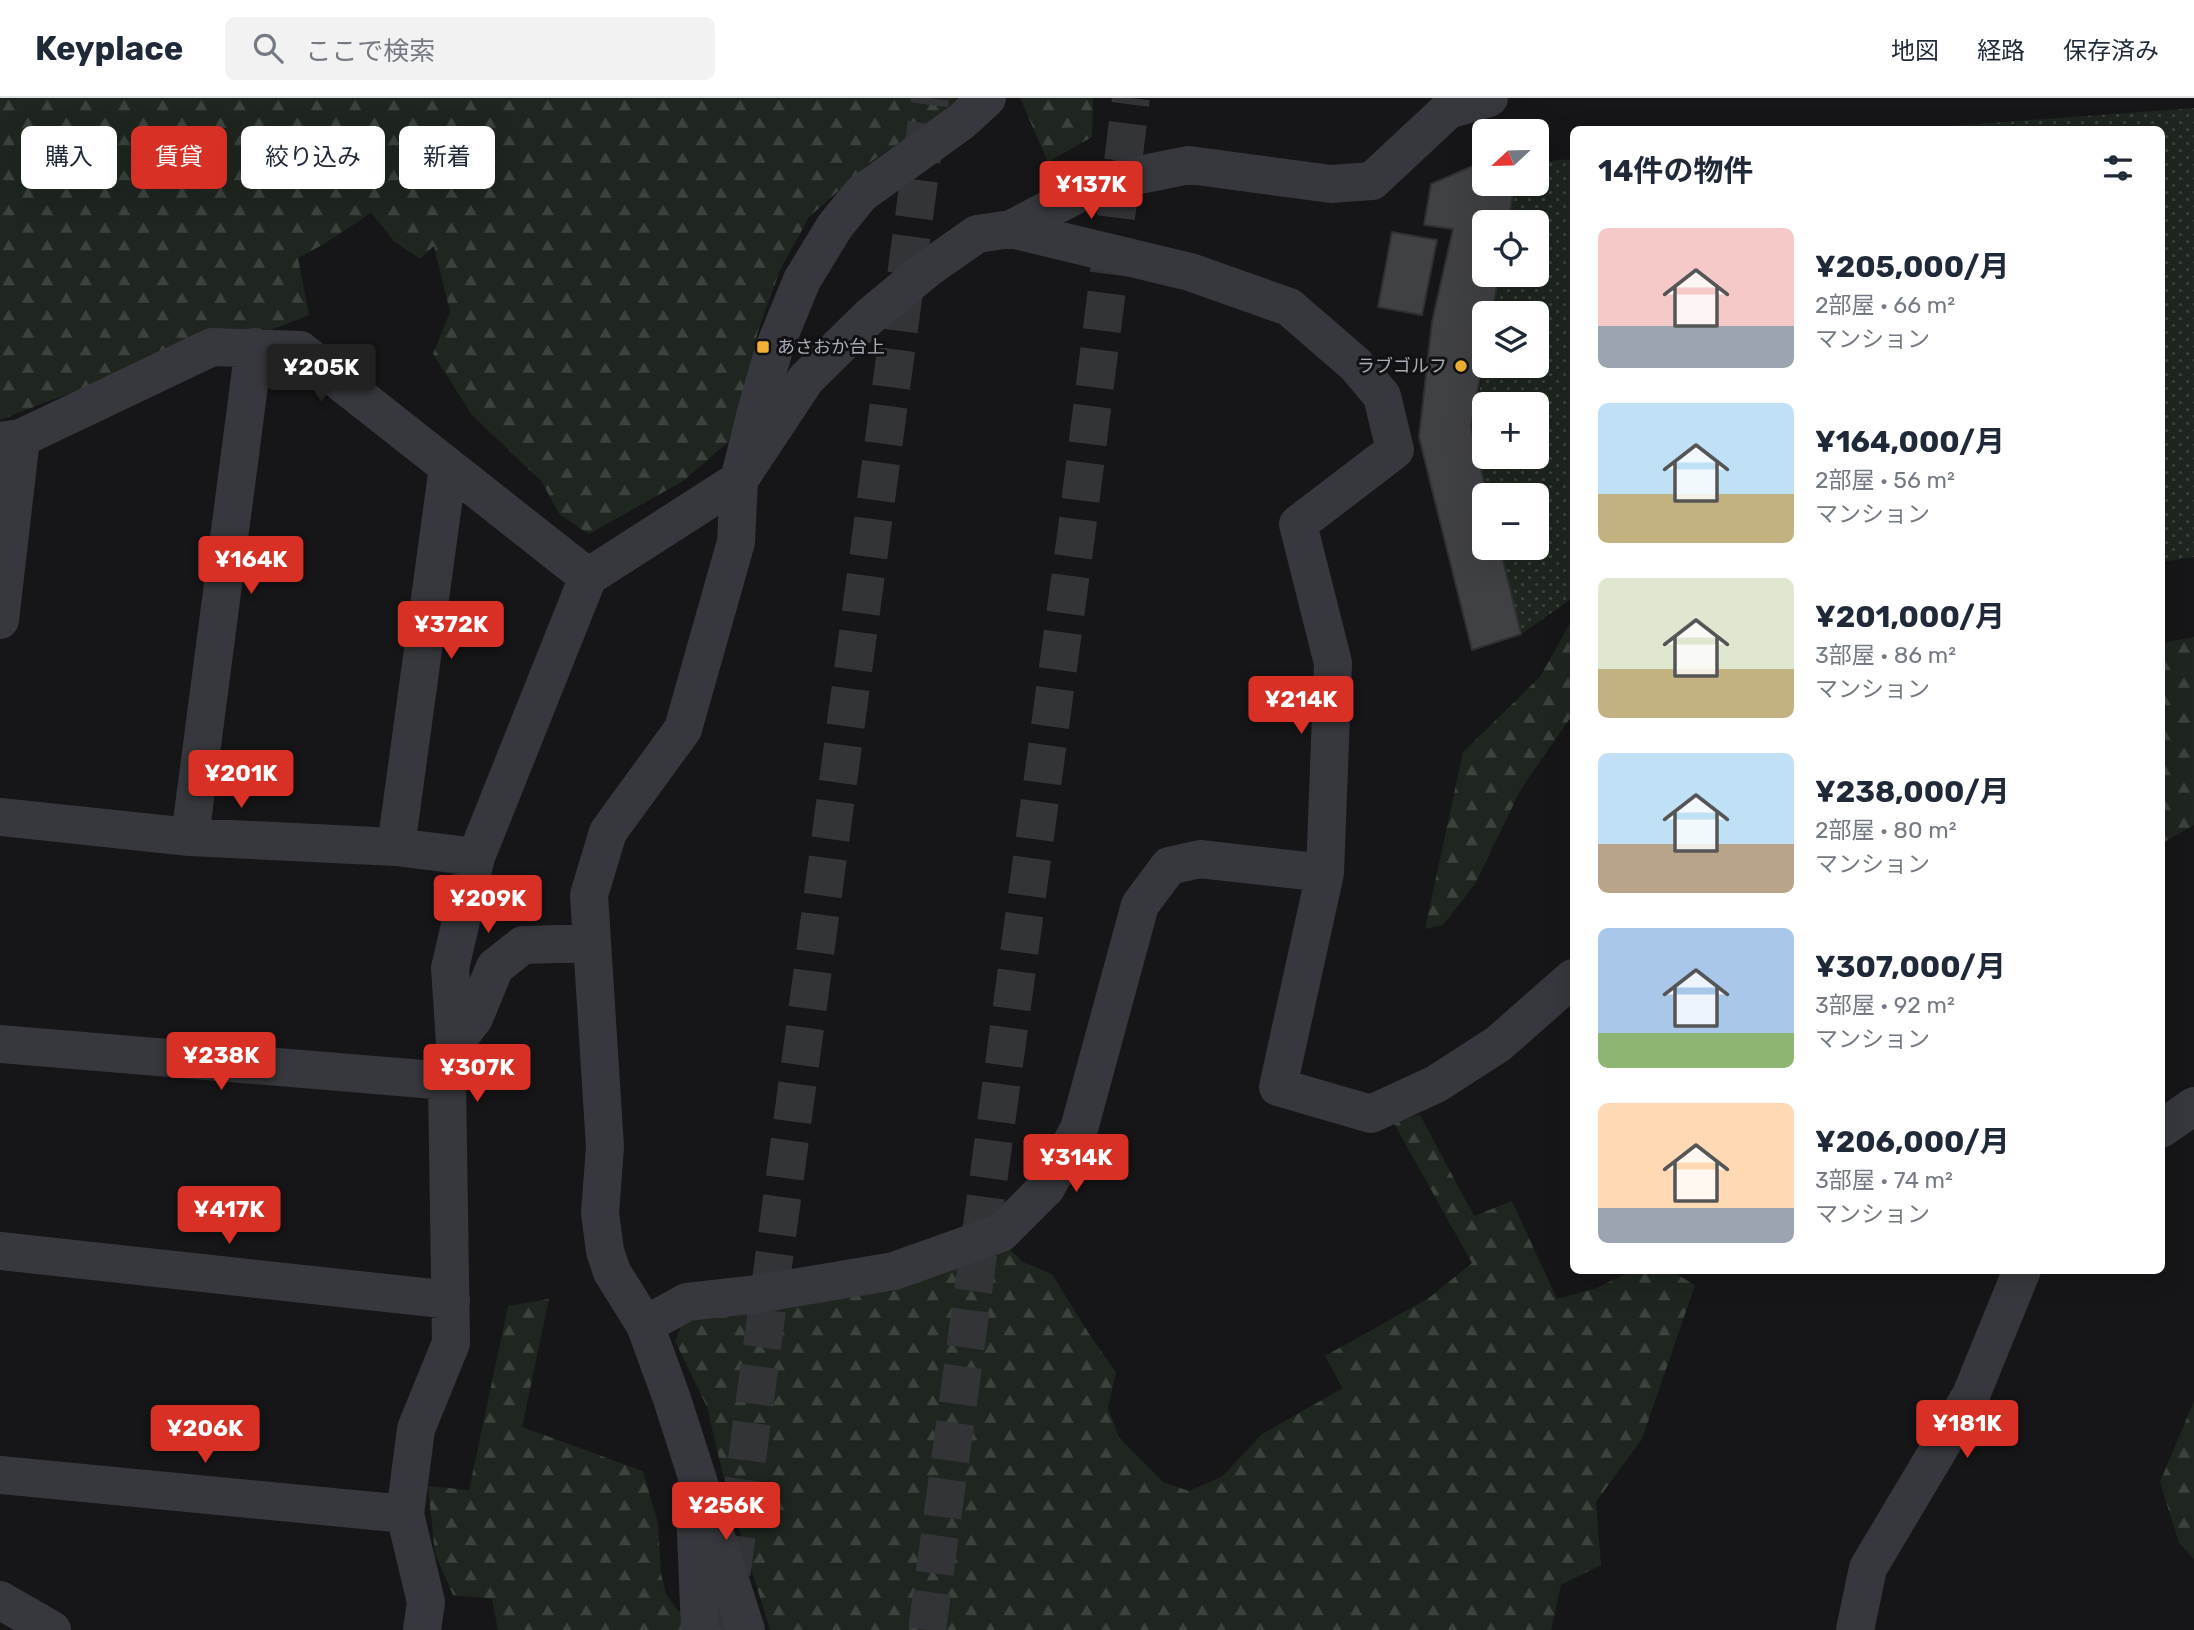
<!DOCTYPE html>
<html lang="ja">
<head>
<meta charset="utf-8">
<style>
  :root { --surface:#fff; --page:#f2f2f3; --text:#1f2937; --muted:#747a83; --line:#e0e1e3; --accent:#d93025 }
  body { margin:0; font-family:Rubik,"Noto Sans JP",sans-serif; background:var(--page); color:var(--text); height:100vh; display:flex; flex-direction:column; font-size:26px; white-space:nowrap }
  * { box-sizing:border-box; margin:0 }
  p { font-size:23px; color:var(--muted) }
  .icon { flex:none; width:38px; height:38px; fill:none; stroke:currentColor; stroke-width:2; stroke-linecap:round; stroke-linejoin:round }
  .map { position:relative; flex:1; overflow:hidden }
  .drawer { position:absolute; left:1570px; top:28px; width:595px; height:1148px; display:flex; flex-direction:column; background:var(--surface); border-radius:10px; box-shadow:0 7px 28px #0002 }
  .drawer>* { flex:none }
  .hud { position:absolute; left:21px; top:28px; width:665px; height:63px; display:flex; gap:14px }
  .needle { width:46px; rotate:248deg }
  .buttons { position:absolute; left:1472px; top:21px; display:grid; gap:14px }
  .buttons a { display:grid; place-items:center; width:77px; height:77px; border-radius:10px; background:var(--surface); box-shadow:0 7px 28px #0002; font-size:35px }
  .price { position:absolute; translate:-50% -60px; padding:0 16px; border-radius:7px; background:var(--accent); color:#fff; font-size:23px; line-height:46px; filter:drop-shadow(0 2px 4px #0008) }
  .price::after { content:''; position:absolute; left:50%; top:42px; width:21px; height:16px; margin-left:-10px; background:inherit; clip-path:polygon(0 0,100% 0,50% 100%) }
  .price.active { background:#222; color:#fff }
  ul { padding:0; list-style:none }
  li { display:flex; align-items:center; gap:21px; height:175px; padding:0 28px }
  li span { display:grid; place-items:center; flex:none; width:196px; height:140px; border-radius:10px; color:#555 }
  li>.icon { margin-inline-start:auto }
  span .icon { width:84px; height:84px; fill:#fffc; stroke-width:1 }
  li b { font-size:30px }
  h2 { display:flex; justify-content:space-between; align-items:center; height:84px; padding:0 28px; font-size:30px }
  .pill { padding:0 24px; border-radius:10px; background:var(--surface); box-shadow:0 7px 28px #0002; font-size:24px; line-height:63px }
  .pill.active { background:var(--accent); color:#fff }
  header { display:flex; align-items:center; gap:42px; box-sizing:border-box; height:98px; padding:0 35px; background:var(--surface); border-bottom:2px solid var(--line) }
  header strong { font-size:33px }
  nav { display:flex; gap:38px; margin-inline-start:auto; font-size:24px }
  .search { width:490px; height:63px; background:var(--page); display:flex; align-items:center; gap:18px; box-sizing:border-box; padding:0 24px; border-radius:10px; color:var(--muted); font-size:26px }
  .map>svg:first-child { display:block }
</style>
</head>
<body>
<header>
<strong>Keyplace</strong>
<div class="search"><svg class="icon" aria-label="search" viewBox="0 0 24 24"><circle cx="10" cy="10" r="6"/><path d="M15 15l6 6"/></svg>ここで検索</div>
<nav><a>地図</a><a>経路</a><a>保存済み</a></nav>
</header>
<div class="map">
<svg width="2194" height="1532" viewBox="0 0 2194 1532">
  <defs>
    <pattern id="grass-dots" width="8" height="8" patternUnits="userSpaceOnUse" patternTransform="scale(1.75)"><rect width="8" height="8" fill="#1e261f"/><path d="M2 2h.1M6 6h.1" fill="none" stroke="#3c433d" stroke-width="1.8" stroke-linecap="round"/></pattern>
    <pattern id="forest-firs" width="22" height="20" patternUnits="userSpaceOnUse" patternTransform="scale(1.75)"><rect width="22" height="20" fill="#1e261f"/><path d="M5 1l3.5 6h-7zM16 11l3.5 6h-7z" fill="#3c433d"/></pattern>
  </defs>
  <rect width="100%" height="100%" fill="#161618"/>
  <path fill="url(#grass-dots)" fill-rule="evenodd" d="M 2194,10 L 2194,459 L 2161,464 L 2161,32 L 1910,31 Z
    M 1573,61 L 1573,500 L 1521,536 L 1500,450 L 1536,450 L 1536,397 L 1487,397 L 1472,335 L 1484,268 L 1536,268 L 1536,215 L 1493,215 L 1500,177 L 1536,177 L 1536,124 L 1509,124 L 1516,86 L 1536,86 L 1537,64 ZM 1484,306 L 1536,306 L 1536,359 L 1484,359 Z"/>
  <path fill="url(#forest-firs)" d="M 0,0 L 965,0 L 872,63 L 809,119 L 780,172 L 757,236 L 750,289 L 733,340 L 683,383 L 589,436 L 560,417 L 542,384 L 472,317 L 433,256 L 450,214 L 434,148 L 420,161 L 395,144 L 371,115 L 324,146 L 298,160 L 309,217 L 271,232 L 192,248 L 0,322 Z
    M 1020,0 L 1093,0 L 1092,39 L 1048,64 Z
    M 1573,520 L 1573,616 L 1521,691 L 1475,786 L 1443,827 L 1425,831 L 1463,654 L 1540,579 Z
    M 2194,539 L 2194,727 L 2161,746 L 2161,545 Z
    M 1420,1017 L 1474,1118 L 1512,1103 L 1557,1201 L 1594,1191 L 1633,1173 L 1671,1173 L 1695,1187 L 1642,1341 L 1596,1404 L 1601,1467 L 1561,1487 L 1551,1532 L 770,1532 L 725,1385 L 707,1309 L 675,1243 L 682,1226 L 704,1214 L 1004,1146 L 1023,1164 L 1052,1176 L 1091,1239 L 1116,1274 L 1108,1310 L 1120,1341 L 1163,1384 L 1189,1393 L 1223,1378 L 1262,1336 L 1343,1290 L 1325,1258 L 1429,1200 L 1472,1165 L 1392,1022 Z
    M 549,1201 L 522,1329 L 643,1373 L 658,1425 L 661,1476 L 666,1496 L 678,1513 L 726,1532 L 498,1532 L 492,1501 L 453,1497 L 435,1456 L 428,1388 L 469,1392 L 508,1208 Z
    M 2194,1303 L 2194,1461 L 2179,1445 L 2160,1384 Z"/>
  <path fill="#404145" stroke="#303034" stroke-width="2" d="M 1484,67 L 1484,86 L 1515,86 L 1508,124 L 1484,124 L 1484,177 L 1499,177 L 1492,215 L 1484,215 L 1484,257 L 1471,329 L 1487,397 L 1484,397 L 1484,450 L 1500,450 L 1521,536 L 1472,552 L 1419,339 L 1432,224 L 1453,131 L 1424,127 L 1431,86 L 1473,68 Z
    M 1392,134 L 1437,142 L 1422,217 L 1378,209 Z"/>
  <g fill="none" stroke-linecap="round" stroke-linejoin="round">
    <path stroke="#333438" stroke-width="38" stroke-dasharray="38 19" stroke-linecap="butt" d="M 724,1532 L 930,0
      M 927,1532 L 1077,430 L 1131,0"/>
    <path stroke="#37383d" stroke-width="38" d="M 1011,131 L 1190,174 L 1289,209 L 1355,266 L 1382,298 L 1395,352 L 1298,426 L 1333,565 L 1325,775 L 1278,989 L 1371,1016 L 1436,986 L 1498,946 L 1573,880
      M 0,343 L 21,340 L 212,249 L 300,252 L 588,479
      M 0,522 L 21,340
      M 0,719 L 190,739 L 396,749 L 476,759
      M 190,739 L 254,249
      M 396,749 L 448,369
      M 455,945 L 474,920 L 495,869 L 523,847 L 591,845
      M 0,946 L 447,983
      M 2161,1031 L 2194,1008
      M 0,1153 L 451,1202
      M 645,1227 L 687,1204 L 758,1196 L 894,1173 L 1001,1135 L 1046,1090 L 1079,1031 L 1140,807 L 1169,768 L 1200,761 L 1325,775
      M 0,1377 L 405,1416
      M 695,1412 L 700,1532
      M 0,1502 L 52,1532
      M 422,1532 L 426,1504 L 405,1416 L 416,1331 L 451,1245 L 447,983 L 455,945 L 450,870 L 476,759 L 588,479 L 739,382 L 806,281 L 869,219 L 927,171 L 977,136 L 1011,131 L 1099,85 L 1189,67 L 1331,86 L 1372,83 L 1448,12 L 1489,0
      M 746,1532 L 672,1301 L 645,1227 L 612,1174 L 605,1153 L 600,1115 L 605,1049 L 589,797 L 608,734 L 683,631 L 736,444 L 739,382 L 757,310 L 775,248 L 802,182 L 835,128 L 861,96 L 962,23 L 987,0
      M 1855,1532 L 1868,1470 L 1971,1297 L 2022,1172"/>
  </g>
  <g fill="#f2b134" stroke="#111113" stroke-width="2.5">
    <rect x="756" y="242" width="14" height="14" rx="3.5"/>
    <circle cx="1461" cy="268" r="7"/>
  </g>
  <g text-anchor="middle" stroke-width="6" stroke-linejoin="round" paint-order="stroke">
    <g font-size="18" fill="#a8adb8" stroke="#111113" text-anchor="start">
      <text x="777" y="255">あさおか台上</text>
      <text x="1447" y="274" text-anchor="end">ラブゴルフ</text>
    </g>
  </g>
</svg>
<div class="buttons">
<a><svg class="needle" viewBox="-14 -14 28 28"><path d="M0-13l5 13h-10z" fill="#e53935"/><path d="M0 13l5-13h-10z" fill="#747a83"/></svg></a>
<a><svg class="icon" aria-label="locate" viewBox="0 0 24 24"><circle cx="12" cy="12" r="6"/><path d="M12 2v4M12 18v4M2 12h4M18 12h4"/></svg></a>
<a><svg class="icon" aria-label="layers" viewBox="0 0 24 24"><path d="M12 4l9 5-9 5-9-5zM3 14l9 5 9-5"/></svg></a>
<a>+</a>
<a>−</a>
</div>
<b class="price" style="left:1091px;top:123px">¥137K</b>
<b class="price active" style="left:321px;top:306px">¥205K</b>
<b class="price" style="left:251px;top:498px">¥164K</b>
<b class="price" style="left:451px;top:563px">¥372K</b>
<b class="price" style="left:1301px;top:638px">¥214K</b>
<b class="price" style="left:241px;top:712px">¥201K</b>
<b class="price" style="left:488px;top:837px">¥209K</b>
<b class="price" style="left:221px;top:994px">¥238K</b>
<b class="price" style="left:477px;top:1006px">¥307K</b>
<b class="price" style="left:1076px;top:1096px">¥314K</b>
<b class="price" style="left:229px;top:1148px">¥417K</b>
<b class="price" style="left:1967px;top:1362px">¥181K</b>
<b class="price" style="left:205px;top:1367px">¥206K</b>
<b class="price" style="left:726px;top:1444px">¥256K</b>
<div class="hud">
<a class="pill">購入</a>
<a class="pill active">賃貸</a>
<a class="pill">絞り込み</a>
<a class="pill">新着</a>
</div>
<section class="drawer">
<h2>14件の物件<svg class="icon" aria-label="filters" viewBox="0 0 24 24"><path d="M4 7h16M4 17h16"/><circle cx="9" cy="7" r="2"/><circle cx="15" cy="17" r="2"/></svg></h2>
<ul>
<li><span style="background:linear-gradient(#f6c9c9 70%,#9aa5b1 0)"><svg class="icon" aria-label="home" viewBox="0 0 24 24"><path d="M3 11l9-7 9 7M6 9v11h12V9"/></svg></span><div><b>¥205,000/月</b><p>2部屋 · 66 m²</p><p>マンション</p></div></li>
<li><span style="background:linear-gradient(#bfe0f5 65%,#c2b280 0)"><svg class="icon" aria-label="home" viewBox="0 0 24 24"><path d="M3 11l9-7 9 7M6 9v11h12V9"/></svg></span><div><b>¥164,000/月</b><p>2部屋 · 56 m²</p><p>マンション</p></div></li>
<li><span style="background:linear-gradient(#dfe7d0 65%,#c2b280 0)"><svg class="icon" aria-label="home" viewBox="0 0 24 24"><path d="M3 11l9-7 9 7M6 9v11h12V9"/></svg></span><div><b>¥201,000/月</b><p>3部屋 · 86 m²</p><p>マンション</p></div></li>
<li><span style="background:linear-gradient(#bfe0f5 65%,#b9a48a 0)"><svg class="icon" aria-label="home" viewBox="0 0 24 24"><path d="M3 11l9-7 9 7M6 9v11h12V9"/></svg></span><div><b>¥238,000/月</b><p>2部屋 · 80 m²</p><p>マンション</p></div></li>
<li><span style="background:linear-gradient(#a9c7e8 75%,#8fb573 0)"><svg class="icon" aria-label="home" viewBox="0 0 24 24"><path d="M3 11l9-7 9 7M6 9v11h12V9"/></svg></span><div><b>¥307,000/月</b><p>3部屋 · 92 m²</p><p>マンション</p></div></li>
<li><span style="background:linear-gradient(#ffd9b3 75%,#9aa5b1 0)"><svg class="icon" aria-label="home" viewBox="0 0 24 24"><path d="M3 11l9-7 9 7M6 9v11h12V9"/></svg></span><div><b>¥206,000/月</b><p>3部屋 · 74 m²</p><p>マンション</p></div></li>
</ul>
</section>
</div>
</body>
</html>
